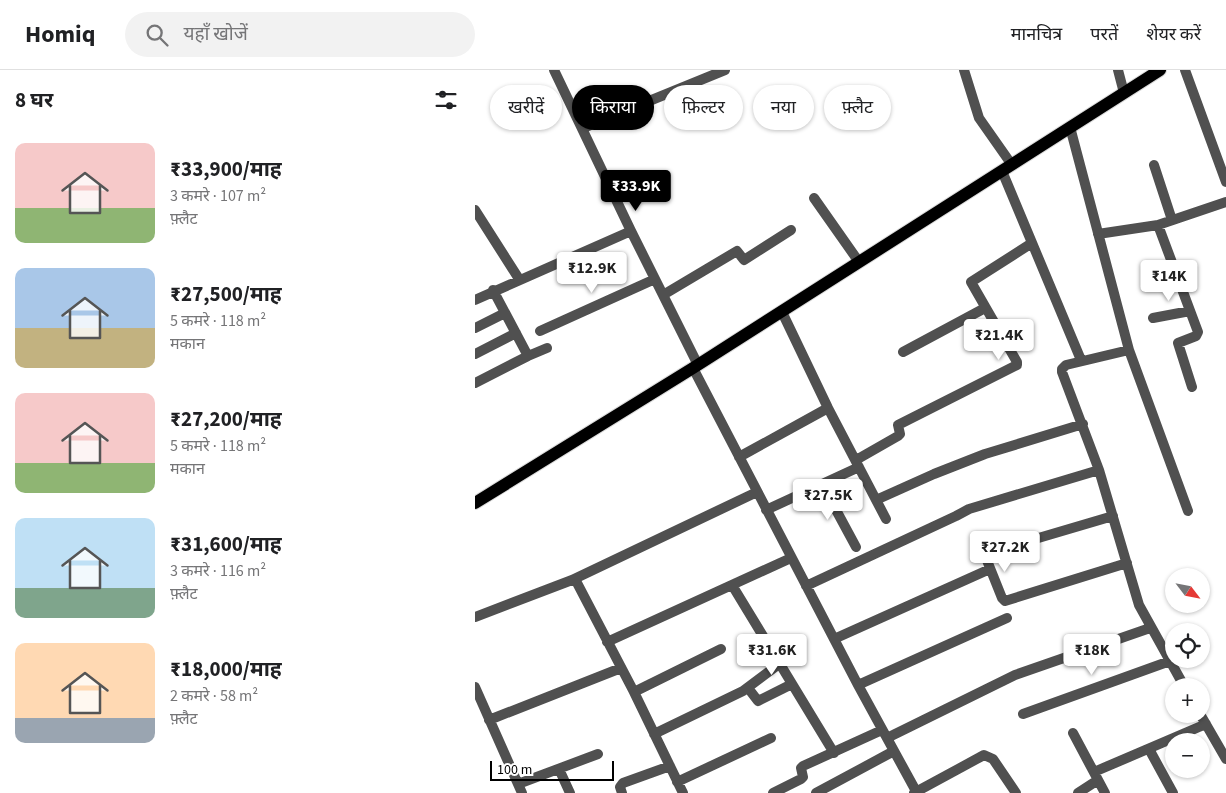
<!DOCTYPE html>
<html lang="hi">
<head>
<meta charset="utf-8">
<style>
  :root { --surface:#fff; --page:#f2f2f2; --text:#202124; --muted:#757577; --line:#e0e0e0; --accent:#000 }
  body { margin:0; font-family:"Source Sans 3","Noto Sans Devanagari",sans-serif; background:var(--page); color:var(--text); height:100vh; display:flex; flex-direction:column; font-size:19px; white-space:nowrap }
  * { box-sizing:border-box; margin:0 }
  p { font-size:16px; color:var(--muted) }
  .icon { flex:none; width:28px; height:28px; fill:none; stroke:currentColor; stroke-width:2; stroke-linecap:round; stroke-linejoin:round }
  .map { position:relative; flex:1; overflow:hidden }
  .details { display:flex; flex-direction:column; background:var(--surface); width:475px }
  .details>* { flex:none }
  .hud { position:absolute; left:15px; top:15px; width:475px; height:45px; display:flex; gap:10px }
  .needle { width:32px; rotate:122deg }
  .controls { position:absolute; left:690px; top:498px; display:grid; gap:10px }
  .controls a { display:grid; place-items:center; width:45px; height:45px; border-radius:50%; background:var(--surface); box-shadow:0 1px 4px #0004; font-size:25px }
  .scale { position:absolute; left:15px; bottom:12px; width:124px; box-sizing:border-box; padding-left:5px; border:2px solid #000; border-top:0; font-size:14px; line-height:18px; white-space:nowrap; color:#000; -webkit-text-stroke:4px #fff; paint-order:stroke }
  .price { position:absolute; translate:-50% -42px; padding:0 11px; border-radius:5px; background:#fff; color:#222; font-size:16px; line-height:32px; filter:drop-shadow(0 1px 2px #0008) }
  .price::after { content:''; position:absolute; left:50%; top:30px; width:15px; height:11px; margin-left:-8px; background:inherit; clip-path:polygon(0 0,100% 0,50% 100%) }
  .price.active { background:var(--accent); color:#fff }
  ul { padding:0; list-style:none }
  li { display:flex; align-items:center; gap:15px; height:125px; padding:0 15px }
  li span { display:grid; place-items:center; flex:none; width:140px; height:100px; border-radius:10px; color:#555 }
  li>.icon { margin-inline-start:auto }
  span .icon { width:60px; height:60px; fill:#fffc; stroke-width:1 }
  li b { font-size:21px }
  h2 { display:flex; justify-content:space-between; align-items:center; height:60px; padding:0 15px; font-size:21px }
  .pill { padding:0 18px; border-radius:22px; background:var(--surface); box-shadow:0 1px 4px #0004; font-size:18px; line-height:45px }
  .pill.active { background:var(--accent); color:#fff }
  header { display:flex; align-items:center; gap:30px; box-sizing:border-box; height:70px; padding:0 25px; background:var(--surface); border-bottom:1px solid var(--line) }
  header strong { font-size:24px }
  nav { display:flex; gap:28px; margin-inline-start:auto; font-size:18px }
  .search { width:350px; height:45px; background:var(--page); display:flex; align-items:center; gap:12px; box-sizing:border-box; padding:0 18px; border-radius:28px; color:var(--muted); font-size:19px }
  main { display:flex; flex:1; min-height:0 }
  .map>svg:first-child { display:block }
</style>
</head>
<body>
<header>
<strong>Homiq</strong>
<div class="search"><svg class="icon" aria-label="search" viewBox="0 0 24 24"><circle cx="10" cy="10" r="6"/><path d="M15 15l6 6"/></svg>यहाँ खोजें</div>
<nav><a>मानचित्र</a><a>परतें</a><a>शेयर करें</a></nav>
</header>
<main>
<section class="details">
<h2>8 घर<svg class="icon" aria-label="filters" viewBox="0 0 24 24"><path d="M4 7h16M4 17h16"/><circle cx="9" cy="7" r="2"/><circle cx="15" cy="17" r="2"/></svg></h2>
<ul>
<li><span style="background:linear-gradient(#f6c9c9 65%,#8fb573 0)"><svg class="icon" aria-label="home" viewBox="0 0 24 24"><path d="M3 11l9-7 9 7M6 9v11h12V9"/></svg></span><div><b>₹33,900/माह</b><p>3 कमरे · 107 m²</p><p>फ़्लैट</p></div></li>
<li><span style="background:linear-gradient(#a9c7e8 60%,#c2b280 0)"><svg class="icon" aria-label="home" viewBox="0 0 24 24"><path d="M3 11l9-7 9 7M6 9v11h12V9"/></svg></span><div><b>₹27,500/माह</b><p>5 कमरे · 118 m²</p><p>मकान</p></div></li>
<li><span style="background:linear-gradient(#f6c9c9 70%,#8fb573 0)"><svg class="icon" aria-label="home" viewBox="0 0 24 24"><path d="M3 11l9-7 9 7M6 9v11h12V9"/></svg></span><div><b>₹27,200/माह</b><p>5 कमरे · 118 m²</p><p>मकान</p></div></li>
<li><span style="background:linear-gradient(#bfe0f5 70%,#7fa58c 0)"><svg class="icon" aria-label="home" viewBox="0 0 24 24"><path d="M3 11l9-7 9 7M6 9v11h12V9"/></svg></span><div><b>₹31,600/माह</b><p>3 कमरे · 116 m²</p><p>फ़्लैट</p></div></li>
<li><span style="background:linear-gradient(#ffd9b3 75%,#9aa5b1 0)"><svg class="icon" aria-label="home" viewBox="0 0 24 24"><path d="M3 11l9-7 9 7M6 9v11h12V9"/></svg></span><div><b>₹18,000/माह</b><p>2 कमरे · 58 m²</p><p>फ़्लैट</p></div></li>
</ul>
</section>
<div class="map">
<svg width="751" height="723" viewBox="0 0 751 723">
  <rect width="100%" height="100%" fill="#fff"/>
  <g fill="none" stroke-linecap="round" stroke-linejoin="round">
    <g stroke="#dbdbdb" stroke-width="14">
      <path id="major" d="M 0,433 L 218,298 L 685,0"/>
    </g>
    <path stroke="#505050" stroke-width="10" d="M 79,0 L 156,161 L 223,295
      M 489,0 L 504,48 L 537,95
      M 643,0 L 649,23
      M 710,0 L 751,112
      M 595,57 L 654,280 L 713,441
      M 108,58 L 250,0
      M 679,95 L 697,150
      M 527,101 L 606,290
      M 339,128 L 384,192
      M 0,140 L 44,209
      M 683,155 L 723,262 L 721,266 L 703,273 L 717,317
      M 623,164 L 683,155 L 751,132
      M 18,220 L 53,286 L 72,278
      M 188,225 L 262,181 L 269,190 L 316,160
      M 0,230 L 156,161
      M 307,242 L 353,338 L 411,449
      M 678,248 L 715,241
      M 0,258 L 30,243
      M 65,261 L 180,209
      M 654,280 L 591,295 L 587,299 L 587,302 L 624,400 L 664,535 L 709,616
      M 428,282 L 510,238
      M 0,284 L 41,263
      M 218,298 L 383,615 L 442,723
      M 0,313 L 53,286
      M 264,387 L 353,338
      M 381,390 L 423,366 L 425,364 L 423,355 L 542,295 L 542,292 L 496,212 L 557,173
      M 347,414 L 381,477
      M 401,430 L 459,404 L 510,384 L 608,354
      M 291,440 L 384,397
      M 638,446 L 516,482 L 512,484 L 511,488 L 527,528 L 530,531 L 652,493
      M 100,509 L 159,622 L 208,723
      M 257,515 L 359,683
      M 331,516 L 481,446 L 494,439 L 624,400
      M 0,547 L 97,510 L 282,422
      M 359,569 L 515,499
      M 132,572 L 316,488
      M 383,615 L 532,548
      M 0,617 L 47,723
      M 273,618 L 283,631 L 317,614
      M 159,622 L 246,579
      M 548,644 L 695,591
      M 725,644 L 751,689
      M 14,650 L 146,598
      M 598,663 L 630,723
      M 179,664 L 268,621 L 304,594
      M 412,668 L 540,605 L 675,558
      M 674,679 L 698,723
      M 84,699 L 95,723
      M 619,702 L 731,654
      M 202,712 L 296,668
      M 43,714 L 123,684
      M 147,723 L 145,717 L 148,713 L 195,696
      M 298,723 L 326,709 L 328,707 L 326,698 L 328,696 L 407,660
      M 341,723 L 419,681
      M 439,723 L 509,685 L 518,689 L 541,723
      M 603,723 L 623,710"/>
    <use href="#major" stroke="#000" stroke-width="12"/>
  </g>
</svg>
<div class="controls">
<a><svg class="needle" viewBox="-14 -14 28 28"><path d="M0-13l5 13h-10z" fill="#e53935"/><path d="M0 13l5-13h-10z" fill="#757577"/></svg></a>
<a><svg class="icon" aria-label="locate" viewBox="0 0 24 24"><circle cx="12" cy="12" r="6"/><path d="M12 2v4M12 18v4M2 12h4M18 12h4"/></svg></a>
<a>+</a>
<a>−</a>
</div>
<div class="scale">100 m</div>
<b class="price active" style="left:161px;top:142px">₹33.9K</b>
<b class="price" style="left:117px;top:224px">₹12.9K</b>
<b class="price" style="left:694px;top:232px">₹14K</b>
<b class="price" style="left:524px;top:291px">₹21.4K</b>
<b class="price" style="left:353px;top:451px">₹27.5K</b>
<b class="price" style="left:530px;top:503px">₹27.2K</b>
<b class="price" style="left:297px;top:606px">₹31.6K</b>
<b class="price" style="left:617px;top:606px">₹18K</b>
<div class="hud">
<a class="pill">खरीदें</a>
<a class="pill active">किराया</a>
<a class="pill">फ़िल्टर</a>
<a class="pill">नया</a>
<a class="pill">फ़्लैट</a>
</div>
</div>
</main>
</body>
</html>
